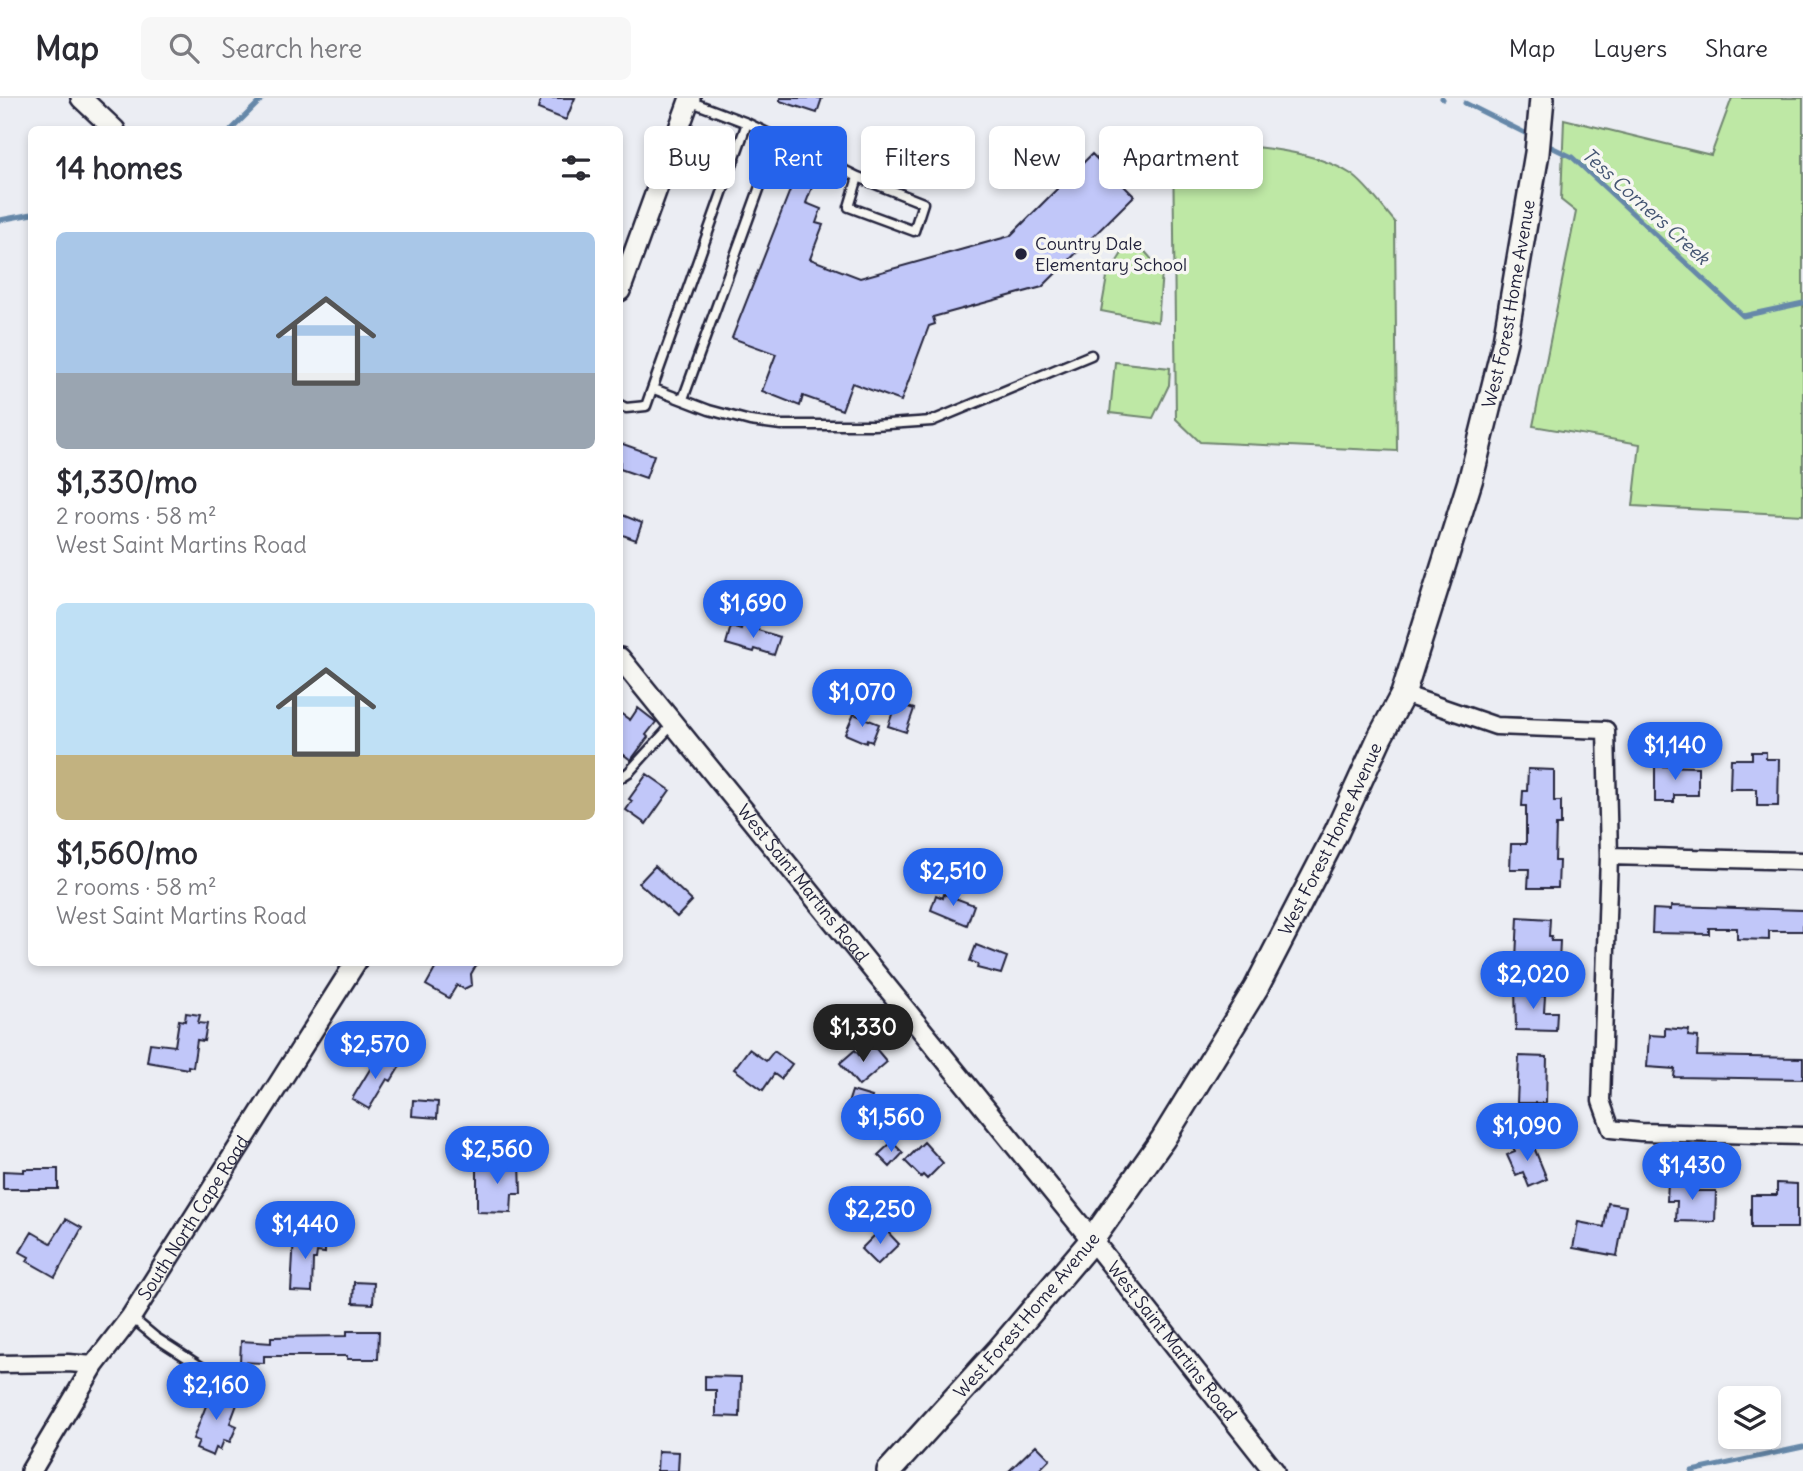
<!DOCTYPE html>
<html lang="en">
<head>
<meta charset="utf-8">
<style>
  :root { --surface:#fff; --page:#f7f7f7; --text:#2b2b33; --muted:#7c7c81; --line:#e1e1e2; --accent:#2563eb }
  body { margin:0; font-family:Delius,sans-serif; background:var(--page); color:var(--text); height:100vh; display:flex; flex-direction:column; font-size:26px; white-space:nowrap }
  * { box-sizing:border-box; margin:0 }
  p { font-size:23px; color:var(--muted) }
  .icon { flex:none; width:38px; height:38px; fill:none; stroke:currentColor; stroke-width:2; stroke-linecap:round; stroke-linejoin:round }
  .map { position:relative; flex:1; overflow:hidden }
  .panel { position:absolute; left:28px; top:28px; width:595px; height:840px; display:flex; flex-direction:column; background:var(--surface); border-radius:10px; box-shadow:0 4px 10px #0003 }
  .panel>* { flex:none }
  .hud { position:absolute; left:644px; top:28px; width:665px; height:63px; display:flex; gap:14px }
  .tools { position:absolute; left:1718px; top:1288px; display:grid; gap:14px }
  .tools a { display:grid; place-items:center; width:63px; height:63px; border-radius:10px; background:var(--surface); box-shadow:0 4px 10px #0003; font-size:35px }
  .price { position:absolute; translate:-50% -60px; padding:0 16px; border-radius:24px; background:var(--accent); color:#fff; font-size:23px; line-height:46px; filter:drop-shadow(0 2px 4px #0008) }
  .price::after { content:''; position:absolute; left:50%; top:42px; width:21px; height:16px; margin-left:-10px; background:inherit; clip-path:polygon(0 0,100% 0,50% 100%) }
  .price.selected { background:#222; color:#fff }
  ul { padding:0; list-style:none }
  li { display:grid; align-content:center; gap:14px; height:371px; padding:0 28px }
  li span { display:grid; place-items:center; height:217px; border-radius:10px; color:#555 }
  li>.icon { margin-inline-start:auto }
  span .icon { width:126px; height:126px; fill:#fffc; stroke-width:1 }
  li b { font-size:30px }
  h2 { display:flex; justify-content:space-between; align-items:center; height:84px; padding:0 28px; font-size:30px }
  .chip { padding:0 24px; border-radius:10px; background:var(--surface); box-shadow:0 4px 10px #0003; font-size:24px; line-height:63px }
  .chip.selected { background:var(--accent); color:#fff }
  header { display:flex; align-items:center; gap:42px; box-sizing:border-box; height:98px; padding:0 35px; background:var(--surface); border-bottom:2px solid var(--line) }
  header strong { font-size:33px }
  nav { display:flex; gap:38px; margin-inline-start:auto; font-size:24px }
  .search { width:490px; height:63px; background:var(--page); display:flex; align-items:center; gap:18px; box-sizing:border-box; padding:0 24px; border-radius:10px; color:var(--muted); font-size:26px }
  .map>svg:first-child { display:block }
</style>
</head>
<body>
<header>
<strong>Map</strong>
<div class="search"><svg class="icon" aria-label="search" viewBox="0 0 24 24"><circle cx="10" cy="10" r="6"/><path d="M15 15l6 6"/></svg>Search here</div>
<nav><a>Map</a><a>Layers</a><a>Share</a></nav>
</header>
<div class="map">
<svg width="1803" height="1373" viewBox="0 0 1803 1373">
  <rect width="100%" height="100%" fill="#ebedf3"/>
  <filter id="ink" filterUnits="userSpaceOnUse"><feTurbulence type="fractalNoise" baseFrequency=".0143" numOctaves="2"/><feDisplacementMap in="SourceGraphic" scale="14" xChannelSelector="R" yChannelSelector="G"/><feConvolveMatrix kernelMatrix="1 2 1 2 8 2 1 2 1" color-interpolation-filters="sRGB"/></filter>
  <g filter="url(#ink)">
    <path fill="#bee8a5" stroke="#708570" stroke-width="2" d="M 1732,0 L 1803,0 L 1803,417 L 1633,408 L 1640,346 L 1533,328 L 1576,114 L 1561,102 L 1564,21 L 1711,57 Z
      M 1173,42 C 1225,47 1307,47 1351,76 C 1366,86 1383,110 1395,124 L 1397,353 L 1200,344 L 1176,321 Z
      M 1140,148 L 1162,173 L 1158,224 L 1101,213 L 1107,179 L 1124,152 Z
      M 1115,264 L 1170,270 L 1169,287 L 1153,320 L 1110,315 Z"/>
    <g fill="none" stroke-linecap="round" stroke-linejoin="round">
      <path stroke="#6688a9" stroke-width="5" d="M 1442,0 L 1443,1
        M 1465,5 L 1531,38
        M 231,32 L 263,0
        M 1543,45 L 1572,59 L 1743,218 L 1803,205
        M 0,122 L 32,116
        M 1692,1373 L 1803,1349"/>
    </g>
    <path fill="#c1c7f9" stroke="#22223b" stroke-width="2" d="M 541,0 L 575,0 L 566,22 L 538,11 Z
      M 780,0 L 822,0 L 817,15 L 780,3 Z
      M 1092,56 L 1134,98 L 1042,189 L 933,219 L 935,226 L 929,228 L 901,303 L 852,285 L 842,312 L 803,298 L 800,308 L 762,293 L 776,256 L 732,240 L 796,77 L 814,84 L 806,105 L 821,111 L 816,125 L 823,127 L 810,161 L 860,180 L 1010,138 Z
      M 620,345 L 654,357 L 646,380 L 620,371 Z
      M 620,416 L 642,425 L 636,442 L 620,436 Z
      M 742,527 L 780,539 L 774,557 L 755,551 L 754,554 L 726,546 L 731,528 L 741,531 Z
      M 896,605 L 914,611 L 906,634 L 888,628 Z
      M 638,610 L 656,624 L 646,637 L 648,639 L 631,662 L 620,654 L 620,615 L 630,622 Z
      M 854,616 L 879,626 L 872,644 L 867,642 L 866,645 L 845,636 Z
      M 1752,654 L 1766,654 L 1766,661 L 1779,661 L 1778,708 L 1757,708 L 1757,691 L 1730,691 L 1731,661 L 1752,661 Z
      M 1655,668 L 1698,669 L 1698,697 L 1674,697 L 1674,704 L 1655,704 Z
      M 1528,671 L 1554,672 L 1554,703 L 1561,703 L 1561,727 L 1556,727 L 1555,763 L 1559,763 L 1558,790 L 1528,790 L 1529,771 L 1510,771 L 1511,746 L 1526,746 L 1526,708 L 1522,708 L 1523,693 L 1527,693 Z
      M 647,676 L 670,692 L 646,726 L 626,712 L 632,703 L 629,701 Z
      M 655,768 L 692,803 L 677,819 L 639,785 Z
      M 944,796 L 974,807 L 967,827 L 931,812 L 936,797 L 943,800 Z
      M 1671,808 L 1803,812 L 1803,833 L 1769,833 L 1769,842 L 1737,841 L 1737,830 L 1709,830 L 1709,836 L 1652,835 L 1653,811 L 1671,812 Z
      M 1518,819 L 1550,821 L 1549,838 L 1552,838 L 1551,843 L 1560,843 L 1559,863 L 1516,861 Z
      M 976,847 L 1007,859 L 1001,876 L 977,870 L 978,866 L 970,863 Z
      M 439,864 L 478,864 L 471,876 L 472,887 L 464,891 L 457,887 L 449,900 L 426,887 Z
      M 1515,888 L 1541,889 L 1541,898 L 1545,898 L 1544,914 L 1557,914 L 1556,933 L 1516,932 Z
      M 186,915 L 200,917 L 198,925 L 207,926 L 204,943 L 197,942 L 193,969 L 188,968 L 188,971 L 147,964 L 150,945 L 175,948 L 179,922 L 185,923 Z
      M 1665,930 L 1689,932 L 1688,938 L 1698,939 L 1697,958 L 1803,960 L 1803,981 L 1674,979 L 1675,971 L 1647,969 L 1649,937 L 1665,938 Z
      M 872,946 L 887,964 L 859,988 L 840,965 L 855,952 L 859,957 Z
      M 749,951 L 766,963 L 774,953 L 792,966 L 781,981 L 774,976 L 763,992 L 734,971 Z
      M 378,958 L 385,962 L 387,960 L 400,968 L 391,983 L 387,981 L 369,1011 L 352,1001 Z
      M 1519,958 L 1547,959 L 1546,1005 L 1517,1005 Z
      M 852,993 L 872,999 L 863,1027 L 843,1021 Z
      M 413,1002 L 438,1004 L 437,1020 L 412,1018 Z
      M 1531,1042 L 1547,1081 L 1529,1089 L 1523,1074 L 1516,1077 L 1507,1057 L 1515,1054 L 1513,1049 Z
      M 892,1044 L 903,1055 L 890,1069 L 878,1057 Z
      M 924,1044 L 943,1065 L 927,1081 L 923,1077 L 921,1079 L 905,1063 Z
      M 477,1063 L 520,1065 L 521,1096 L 512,1096 L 511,1115 L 477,1114 Z
      M 24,1071 L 58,1071 L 58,1091 L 3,1091 L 3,1073 L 24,1074 Z
      M 1668,1083 L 1694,1084 L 1694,1093 L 1716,1093 L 1715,1124 L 1676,1123 L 1677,1103 L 1667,1103 Z
      M 1777,1085 L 1797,1086 L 1797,1130 L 1751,1130 L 1751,1097 L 1777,1097 Z
      M 1608,1105 L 1626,1108 L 1617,1158 L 1573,1150 L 1578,1124 L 1604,1129 Z
      M 66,1121 L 82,1130 L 55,1179 L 27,1163 L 29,1159 L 20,1154 L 32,1134 L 51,1145 Z
      M 883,1129 L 899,1146 L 877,1167 L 861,1151 Z
      M 294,1138 L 325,1139 L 325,1155 L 317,1154 L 316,1161 L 313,1161 L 312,1194 L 291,1193 Z
      M 354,1184 L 374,1185 L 373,1206 L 353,1205 Z
      M 347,1233 L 379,1233 L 378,1261 L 347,1261 L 347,1258 L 264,1258 L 264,1265 L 240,1264 L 241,1243 L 271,1245 L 271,1239 L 347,1238 Z
      M 705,1278 L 741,1279 L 740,1319 L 716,1318 L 716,1292 L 705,1292 Z
      M 213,1290 L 239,1301 L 230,1325 L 237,1328 L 230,1344 L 224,1342 L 220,1352 L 216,1350 L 213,1358 L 196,1351 L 199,1343 L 193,1341 Z
      M 1036,1347 L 1050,1361 L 1038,1373 L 1009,1373 Z
      M 658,1353 L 679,1354 L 678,1373 L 657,1373 Z"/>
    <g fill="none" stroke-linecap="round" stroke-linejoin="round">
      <g stroke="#22223b" stroke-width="13">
        <path id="service" d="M 689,3 L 747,25 L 858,79 L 923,105 L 914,133 L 849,109 L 858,79
          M 654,291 L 709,312 L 750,323 L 781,327 L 874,327 L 932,323 L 1091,257
          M 683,301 L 778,39
          M 620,307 L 626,310 L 646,308 L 747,25
          M 620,680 L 629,674 L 673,626
          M 131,1219 L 155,1239 L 203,1270 L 246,1280"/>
      </g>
      <g stroke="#22223b" stroke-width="21">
        <path id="minor" d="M 1403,596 L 1496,628 L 1606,632 L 1609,758 L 1601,1003 L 1611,1031 L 1641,1034 L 1803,1038
          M 1609,758 L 1803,763
          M 0,1266 L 68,1265 L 94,1267"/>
      </g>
      <g stroke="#22223b" stroke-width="24">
        <g id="tertiary">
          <path d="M 81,0 L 115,32"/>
          <path d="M 620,193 L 690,0"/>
          <path id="s1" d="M 620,560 L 1092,1142 L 1274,1373"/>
          <path id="s2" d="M 31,1373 L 94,1267 L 131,1219 L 356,864"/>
        </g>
      </g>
      <g stroke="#22223b" stroke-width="28">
        <g id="secondary">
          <path id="s3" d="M 889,1373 L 998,1253 L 1092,1142 L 1163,1041 L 1256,890 L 1337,733 L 1380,639 L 1403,596 L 1471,380 L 1505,243 L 1537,55 L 1542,0"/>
        </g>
      </g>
      <use href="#service" stroke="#f6f6f2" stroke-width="8"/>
      <use href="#minor" stroke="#f6f6f2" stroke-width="16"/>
      <use href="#tertiary" stroke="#f6f6f2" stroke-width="19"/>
      <use href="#secondary" stroke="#f6f6f2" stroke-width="23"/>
    </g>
  </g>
  <circle fill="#22223b" stroke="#f6f6f2" stroke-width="2.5" cx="1021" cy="156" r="7"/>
  <g text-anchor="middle" stroke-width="7" stroke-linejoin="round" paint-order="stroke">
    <g font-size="18" fill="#22223b" stroke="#f6f6f2" text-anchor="start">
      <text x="1035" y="152">Country Dale<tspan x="1035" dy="21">Elementary School</tspan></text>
    </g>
    <g font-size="18" fill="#22223b" stroke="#f6f6f2">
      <text dy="6" stroke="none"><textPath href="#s3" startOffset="1342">West Forest Home Avenue</textPath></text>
      <text dy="6" stroke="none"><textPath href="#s3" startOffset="775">West Forest Home Avenue</textPath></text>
      <text dy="6" stroke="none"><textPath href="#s1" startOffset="290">West Saint Martins Road</textPath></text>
      <text dy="6" stroke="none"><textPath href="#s2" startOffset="301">South North Cape Road</textPath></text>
      <text dy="6" stroke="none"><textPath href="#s3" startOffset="208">West Forest Home Avenue</textPath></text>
      <text dy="6" stroke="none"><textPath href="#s1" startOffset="878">West Saint Martins Road</textPath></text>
    </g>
    <g font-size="19" font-style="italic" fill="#445572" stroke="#f6f6f2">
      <text transform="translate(1646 108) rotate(42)" y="7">Tess Corners Creek</text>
    </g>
  </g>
</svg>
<div class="tools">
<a><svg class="icon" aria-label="layers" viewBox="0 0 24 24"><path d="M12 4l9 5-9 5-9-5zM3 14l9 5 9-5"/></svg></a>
</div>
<b class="price" style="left:753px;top:542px">$1,690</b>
<b class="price" style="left:862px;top:631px">$1,070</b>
<b class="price" style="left:1675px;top:684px">$1,140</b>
<b class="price" style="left:953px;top:810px">$2,510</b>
<b class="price" style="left:1533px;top:913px">$2,020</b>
<b class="price selected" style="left:863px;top:966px">$1,330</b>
<b class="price" style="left:375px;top:983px">$2,570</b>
<b class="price" style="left:891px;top:1056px">$1,560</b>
<b class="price" style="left:1527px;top:1065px">$1,090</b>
<b class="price" style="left:497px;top:1088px">$2,560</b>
<b class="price" style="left:1692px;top:1104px">$1,430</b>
<b class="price" style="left:880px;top:1148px">$2,250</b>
<b class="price" style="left:305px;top:1163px">$1,440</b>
<b class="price" style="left:216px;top:1324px">$2,160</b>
<div class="hud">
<a class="chip">Buy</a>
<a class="chip selected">Rent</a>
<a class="chip">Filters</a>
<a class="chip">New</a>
<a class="chip">Apartment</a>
</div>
<section class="panel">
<h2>14 homes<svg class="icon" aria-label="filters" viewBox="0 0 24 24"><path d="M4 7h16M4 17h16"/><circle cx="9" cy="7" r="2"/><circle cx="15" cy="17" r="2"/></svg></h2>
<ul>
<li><span style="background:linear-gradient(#a9c7e8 65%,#9aa5b1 0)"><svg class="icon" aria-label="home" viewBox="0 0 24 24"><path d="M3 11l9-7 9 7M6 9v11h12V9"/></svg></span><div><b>$1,330/mo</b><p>2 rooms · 58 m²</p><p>West Saint Martins Road</p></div></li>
<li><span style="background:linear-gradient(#bfe0f5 70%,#c2b280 0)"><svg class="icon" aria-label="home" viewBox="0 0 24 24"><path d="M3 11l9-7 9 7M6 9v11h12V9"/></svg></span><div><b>$1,560/mo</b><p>2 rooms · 58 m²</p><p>West Saint Martins Road</p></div></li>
</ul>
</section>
</div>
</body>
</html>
